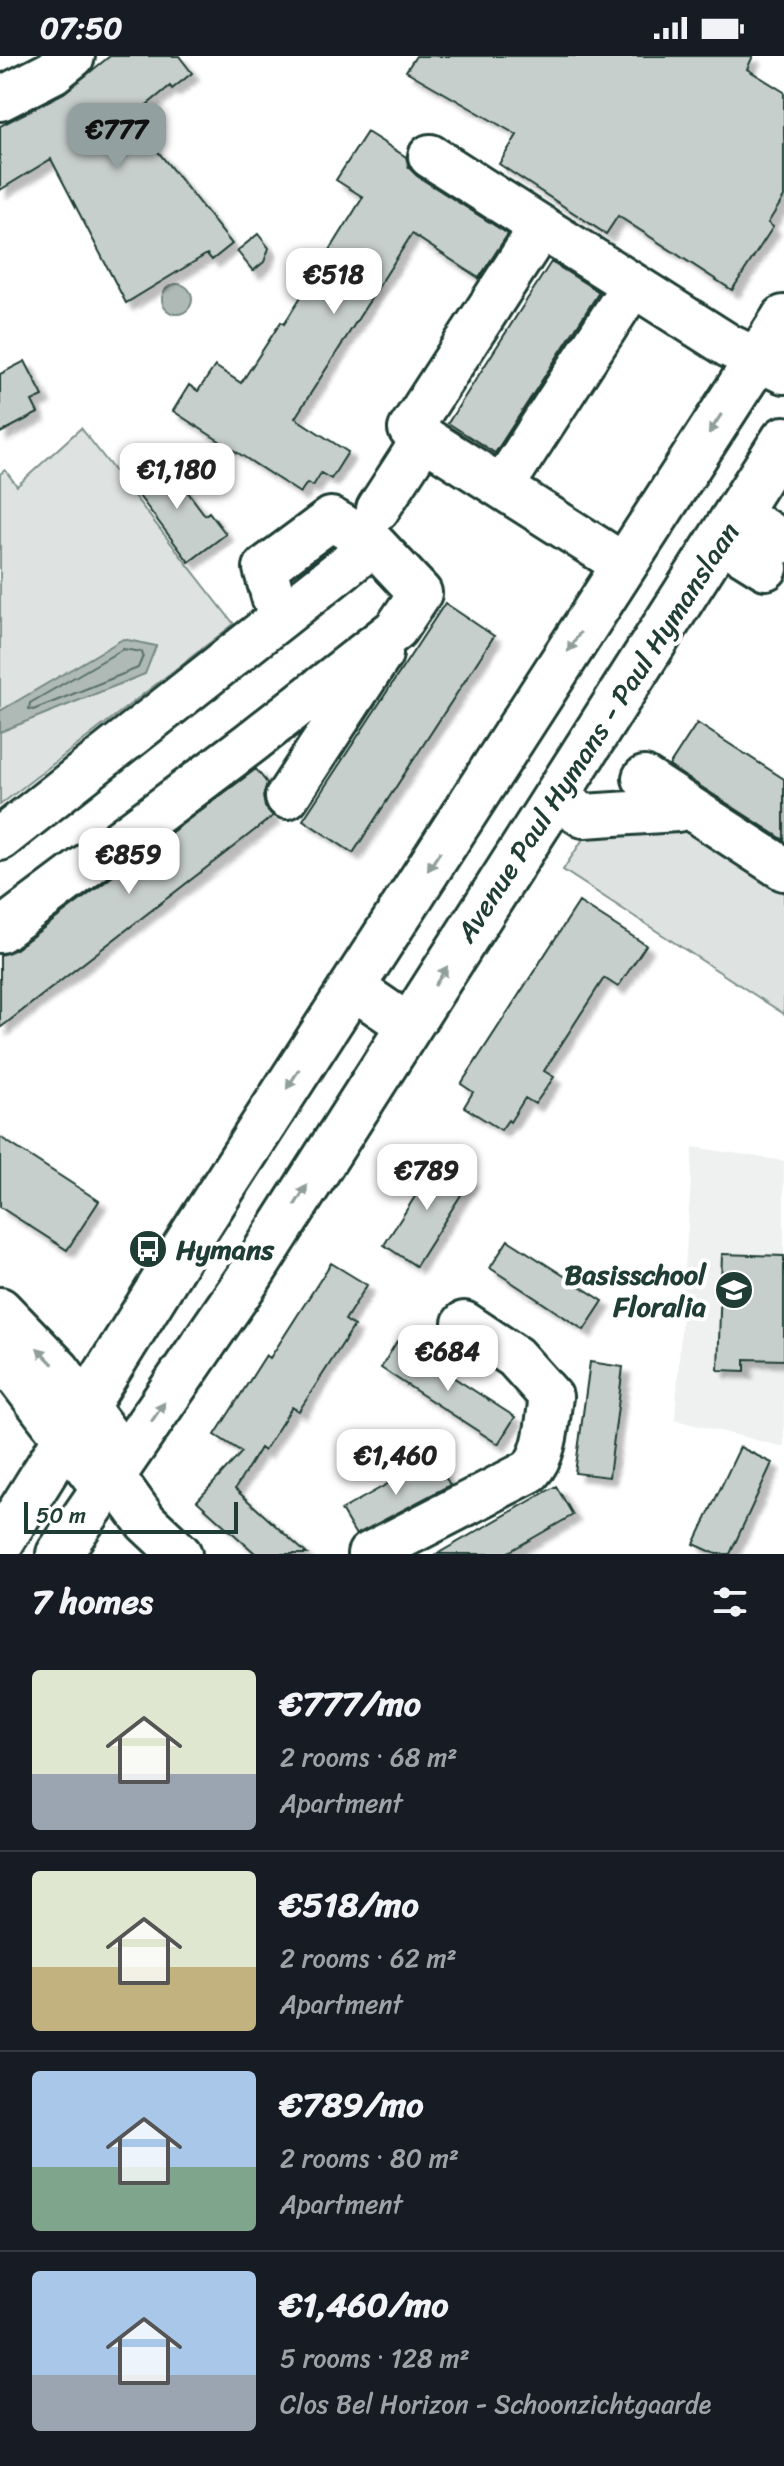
<!DOCTYPE html>
<html lang="en">
<head>
<meta charset="utf-8">
<style>
  :root { --surface:#171b24; --page:#20242c; --text:#f1f3f6; --muted:#9ea1a6; --line:#363941; --accent:#92a19f }
  body { margin:0; font-family:Sriracha,sans-serif; background:var(--page); color:var(--text); height:100vh; display:flex; flex-direction:column; font-size:30px; white-space:nowrap }
  * { box-sizing:border-box; margin:0 }
  p { font-size:26px; color:var(--muted) }
  .icon { flex:none; width:44px; height:44px; fill:none; stroke:currentColor; stroke-width:2; stroke-linecap:round; stroke-linejoin:round }
  .map { position:relative; height:1498px; overflow:hidden }
  .side { display:flex; flex-direction:column; background:var(--surface); flex:1 }
  .side>* { flex:none }
  .scale { position:absolute; left:24px; bottom:20px; width:214px; box-sizing:border-box; padding-left:8px; border:4px solid #1f3d34; border-top:0; font-size:22px; line-height:28px; white-space:nowrap; color:#1f3d34; -webkit-text-stroke:6px #fff; paint-order:stroke }
  .price { position:absolute; translate:-50% -68px; padding:0 18px; border-radius:16px; background:#fff; color:#222; font-size:26px; line-height:52px; filter:drop-shadow(0 2px 4px #0008) }
  .price::after { content:''; position:absolute; left:50%; top:48px; width:24px; height:18px; margin-left:-12px; background:inherit; clip-path:polygon(0 0,100% 0,50% 100%) }
  .price.selected { background:var(--accent); color:#111 }
  ul { padding:0; list-style:none }
  li { display:flex; align-items:center; gap:24px; height:200px; padding:0 32px }
  li+li { border-top:2px solid var(--line) }
  li span { display:grid; place-items:center; flex:none; width:224px; height:160px; border-radius:8px; color:#555 }
  li>.icon { margin-inline-start:auto }
  span .icon { width:96px; height:96px; fill:#fffc; stroke-width:1 }
  li b { font-size:34px }
  h2 { display:flex; justify-content:space-between; align-items:center; height:96px; padding:0 32px; font-size:34px }
  .status { display:flex; justify-content:space-between; align-items:center; height:56px; padding:0 40px; background:var(--surface); direction:ltr }
  .status svg { height:22px; fill:currentColor }
  .map>svg:first-child { display:block }
</style>
</head>
<body>
<div class="status"><b>07:50</b><svg viewBox="0 0 49 12"><path d="M0 12V9h3v3zM5 12V6h3v6zM10 12V3h3v9zM15 12V0h3v12zM26 1h20v11H26zM47 4h2v5h-2z"/></svg></div>
<div class="map">
<svg width="784" height="1498" viewBox="0 0 784 1498">
  <defs>
    <filter id="shadow"><feDropShadow dx="7" dy="7" stdDeviation="2" flood-color="#0004"/></filter>
  </defs>
  <rect width="100%" height="100%" fill="#fff"/>
  <filter id="ink" filterUnits="userSpaceOnUse"><feTurbulence type="fractalNoise" baseFrequency=".0125" numOctaves="2"/><feDisplacementMap in="SourceGraphic" scale="16" xChannelSelector="R" yChannelSelector="G"/><feConvolveMatrix kernelMatrix="1 2 1 2 8 2 1 2 1" color-interpolation-filters="sRGB"/></filter>
  <g filter="url(#ink)">
    <path fill="#eef1f0" d="M 693,1091 L 784,1105 L 784,1391 L 675,1364 Z"/>
    <path fill="#dee3e2" stroke="#7e908b" stroke-width="2" d="M 81,372 L 234,568 L 0,749 L 0,418 L 5,414 L 17,430 Z
      M 688,763 L 784,824 L 784,958 L 563,814 L 592,769 Z"/>
    <path fill="#afbab7" stroke="#758883" stroke-width="2" d="M162 243a15 15 0 1 1 30 0a15 15 0 1 1-30 0Z
      M 123,583 L 156,590 L 145,618 L 0,676 L 0,655 Z"/>
    <g fill="none" stroke-linecap="round" stroke-linejoin="round">
      <path stroke="#596f68" stroke-width="2" d="M 123,593 L 142,596 L 143,600 L 138,612 L 33,654 L 29,653 L 30,647 Z"/>
    </g>
    <path fill="#c7cfcc" stroke="#1f3d34" stroke-width="2" filter="url(#shadow)" d="M 110,0 L 179,0 L 192,17 L 172,33 L 170,30 L 131,62 L 232,188 L 212,204 L 207,198 L 126,247 L 51,103 L 0,134 L 0,70 L 64,37 Z
      M 416,0 L 753,0 L 747,13 L 784,36 L 784,141 L 768,167 L 773,171 L 732,234 L 618,160 L 606,178 L 499,108 L 517,79 L 406,15 Z
      M 367,76 L 406,101 L 409,112 L 417,120 L 508,178 L 479,222 L 412,178 L 295,362 L 348,396 L 331,423 L 321,417 L 313,430 L 307,427 L 300,437 L 173,355 L 189,329 L 198,335 L 215,310 L 241,327 L 281,266 L 284,268 L 363,141 L 336,124 Z
      M 258,178 L 269,192 L 264,206 L 253,215 L 237,195 Z
      M 551,206 L 599,236 L 495,397 L 448,367 Z
      M 25,305 L 43,340 L 32,345 L 38,357 L 0,377 L 0,318 Z
      M 163,403 L 205,459 L 209,456 L 226,478 L 189,506 L 130,428 Z
      M 445,547 L 494,580 L 353,797 L 303,764 Z
      M 697,667 L 784,723 L 784,784 L 669,710 Z
      M 256,713 L 267,727 L 263,740 L 265,751 L 273,760 L 0,972 L 0,899 L 14,894 Z
      M 579,846 L 646,889 L 618,931 L 604,922 L 544,1015 L 554,1021 L 535,1048 L 525,1042 L 510,1066 L 508,1064 L 501,1074 L 464,1051 L 473,1036 L 461,1028 Z
      M 0,1081 L 99,1145 L 67,1194 L 0,1151 Z
      M 439,1103 L 471,1123 L 416,1210 L 384,1189 Z
      M 508,1184 L 603,1245 L 584,1274 L 490,1212 Z
      M 722,1198 L 784,1200 L 784,1304 L 745,1303 L 745,1315 L 718,1314 Z
      M 331,1207 L 367,1229 L 345,1264 L 354,1270 L 299,1355 L 292,1351 L 264,1395 L 260,1392 L 235,1433 L 307,1498 L 256,1498 L 197,1445 L 242,1396 L 215,1379 L 266,1299 L 270,1302 Z
      M 397,1285 L 515,1361 L 498,1388 L 381,1312 Z
      M 590,1306 L 623,1311 L 609,1421 L 575,1417 Z
      M 740,1391 L 772,1407 L 730,1498 L 716,1498 L 694,1488 Z
      M 434,1402 L 450,1429 L 356,1479 L 341,1454 Z
      M 556,1430 L 573,1459 L 505,1498 L 437,1498 Z"/>
    <g fill="none" stroke-linecap="round" stroke-linejoin="round">
      <g stroke="#1f3d34" stroke-width="48">
        <path id="minor" d="M 0,43 L 53,16 L 73,0
          M 430,100 L 541,171
          M 502,431 L 633,229 L 729,290 L 784,316
          M 378,453 L 424,382
          M 737,457 L 782,486
          M 721,484 L 766,512
          M 624,509 L 410,373 L 541,171 L 633,229
          M 644,722 L 784,813
          M 287,741 L 381,598
          M 556,742 L 584,760 L 677,754 L 681,748
          M 0,783 L 374,488
          M 0,875 L 249,688 L 396,573 L 420,537 L 374,488 L 331,463 L 265,512 L 274,544 L 285,558
          M 352,931 L 409,970
          M 0,1253 L 59,1314 L 115,1389 L 113,1420 L 146,1466 L 180,1498
          M 0,1302 L 12,1313 L 95,1422 L 113,1420
          M 369,1498 L 530,1415 C 547,1397 547,1364 551,1341 L 515,1301 L 464,1267"/>
      </g>
      <g stroke="#1f3d34" stroke-width="50">
        <path id="major" d="M 0,1488 L 191,1181 L 784,262
          M 59,1498 L 250,1220 L 784,383"/>
      </g>
      <use href="#minor" stroke="#fff" stroke-width="42"/>
      <use href="#major" stroke="#fff" stroke-width="44"/>
    </g>
    <defs><path id="oneway-solid" d="M-6-.8H1V-3.2L6.5 0L1 3.2V.8H-6Z" transform="scale(2)"/></defs>
    <g fill="#8f9e9a">
      <use href="#oneway-solid" transform="translate(715 368) rotate(123)"/>
      <use href="#oneway-solid" transform="translate(574 586) rotate(123)"/>
      <use href="#oneway-solid" transform="translate(434 805) rotate(123)"/>
      <use href="#oneway-solid" transform="translate(441 920) rotate(-57)"/>
      <use href="#oneway-solid" transform="translate(293 1023) rotate(123)"/>
      <use href="#oneway-solid" transform="translate(301 1139) rotate(-58)"/>
      <use href="#oneway-solid" transform="translate(45 1300) rotate(-134)"/>
      <use href="#oneway-solid" transform="translate(158 1356) rotate(-56)"/>
    </g>
  </g>
  <defs>
    <g id="bus-disc" transform="scale(2)"><circle r="9.5" fill="#1f3d34" stroke="#fff"/><path d="M-5-6H5V4H4V6H2V4H-2V6H-4V4H-5ZM-3.5-4V0h7V-4ZM-3.5 1.2v1.5H-2V1.2ZM2 1.2v1.5H3.5V1.2Z" fill="#fff"/></g>
    <g id="school-disc" transform="scale(2)"><circle r="9.5" fill="#1f3d34" stroke="#fff"/><path d="M0-5L7-2L0 1L-7-2ZM-4 1L0 2.5L4 1V4Q0 6-4 4Z" fill="#fff"/></g>
  </defs>
  <g fill-rule="evenodd">
    <use href="#bus-disc" x="148" y="1193"/>
    <use href="#school-disc" x="734" y="1234"/>
  </g>
  <g text-anchor="middle" stroke-width="8" stroke-linejoin="round" paint-order="stroke">
    <g font-size="28" fill="#1f3d34" stroke="#fff">
      <text transform="translate(597 676) rotate(-57)" y="10">Avenue Paul Hymans - Paul Hymanslaan</text>
    </g>
    <g font-size="28" font-weight="bold" fill="#1f3d34" stroke="#fff" text-anchor="start">
      <text x="176" y="1203">Hymans</text>
      <text x="706" y="1228" text-anchor="end">Basisschool<tspan x="706" dy="32">Floralia</tspan></text>
    </g>
  </g>
</svg>
<div class="scale">50 m</div>
<b class="price selected" style="left:117px;top:115px">€777</b>
<b class="price" style="left:334px;top:260px">€518</b>
<b class="price" style="left:177px;top:455px">€1,180</b>
<b class="price" style="left:129px;top:840px">€859</b>
<b class="price" style="left:427px;top:1156px">€789</b>
<b class="price" style="left:448px;top:1337px">€684</b>
<b class="price" style="left:396px;top:1441px">€1,460</b>
</div>
<section class="side">
<h2>7 homes<svg class="icon" aria-label="filters" viewBox="0 0 24 24"><path d="M4 7h16M4 17h16"/><circle cx="9" cy="7" r="2"/><circle cx="15" cy="17" r="2"/></svg></h2>
<ul>
<li><span style="background:linear-gradient(#dfe7d0 65%,#9aa5b1 0)"><svg class="icon" aria-label="home" viewBox="0 0 24 24"><path d="M3 11l9-7 9 7M6 9v11h12V9"/></svg></span><div><b>€777/mo</b><p>2 rooms · 68 m²</p><p>Apartment</p></div></li>
<li><span style="background:linear-gradient(#dfe7d0 60%,#c2b280 0)"><svg class="icon" aria-label="home" viewBox="0 0 24 24"><path d="M3 11l9-7 9 7M6 9v11h12V9"/></svg></span><div><b>€518/mo</b><p>2 rooms · 62 m²</p><p>Apartment</p></div></li>
<li><span style="background:linear-gradient(#a9c7e8 60%,#7fa58c 0)"><svg class="icon" aria-label="home" viewBox="0 0 24 24"><path d="M3 11l9-7 9 7M6 9v11h12V9"/></svg></span><div><b>€789/mo</b><p>2 rooms · 80 m²</p><p>Apartment</p></div></li>
<li><span style="background:linear-gradient(#a9c7e8 65%,#9aa5b1 0)"><svg class="icon" aria-label="home" viewBox="0 0 24 24"><path d="M3 11l9-7 9 7M6 9v11h12V9"/></svg></span><div><b>€1,460/mo</b><p>5 rooms · 128 m²</p><p>Clos Bel Horizon - Schoonzichtgaarde</p></div></li>
</ul>
</section>
</body>
</html>
